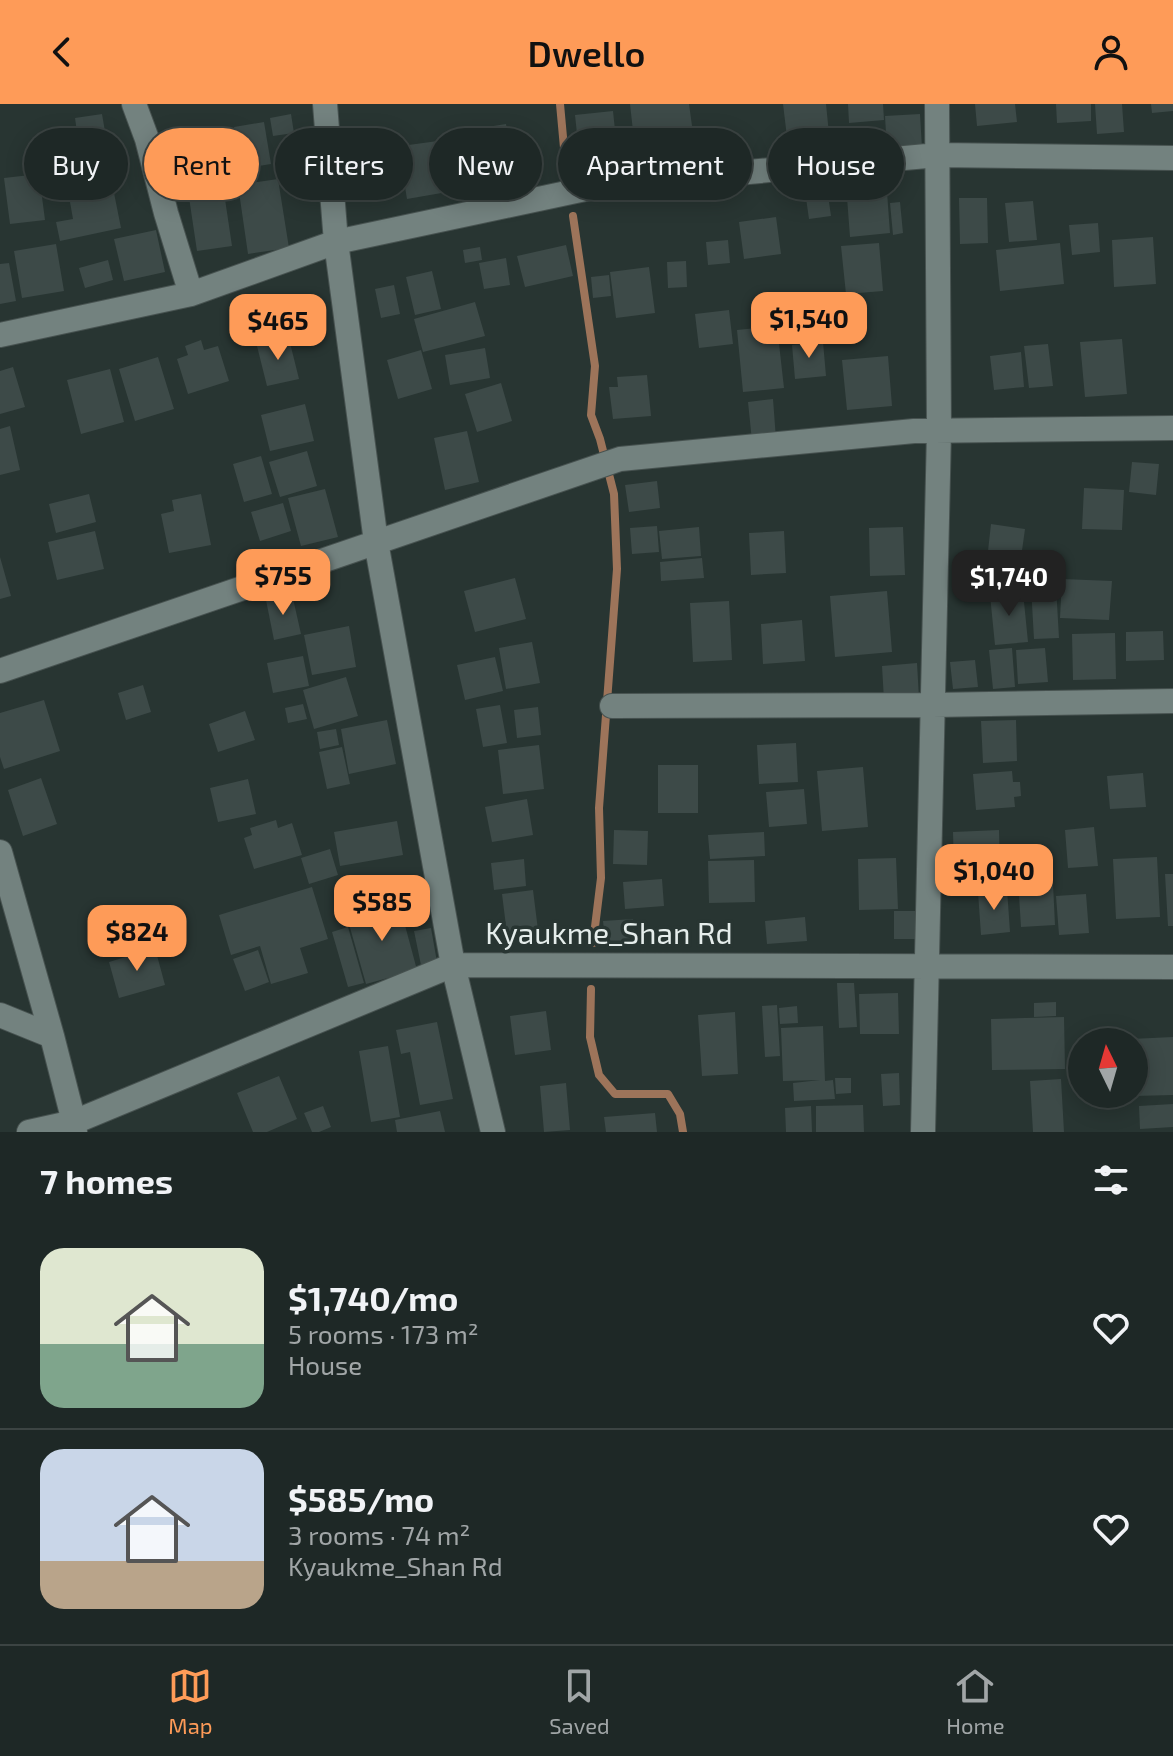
<!DOCTYPE html>
<html lang="en">
<head>
<meta charset="utf-8">
<style>
  :root { --surface:#1e2826; --page:#26302e; --text:#f1f3f6; --muted:#a1a6a7; --line:#3c4443; --accent:#fe9b58 }
  body { margin:0; font-family:"Exo 2",sans-serif; background:var(--page); color:var(--text); height:100vh; display:flex; flex-direction:column; font-size:30px; white-space:nowrap }
  * { box-sizing:border-box; margin:0 }
  p { font-size:26px; color:var(--muted) }
  .icon { flex:none; width:44px; height:44px; fill:none; stroke:currentColor; stroke-width:2; stroke-linecap:round; stroke-linejoin:round }
  .map { position:relative; height:1028px; overflow:hidden }
  .sheet { display:flex; flex-direction:column; background:var(--surface); flex:1 }
  .sheet>* { flex:none }
  .top-card { position:absolute; left:24px; top:24px; width:1126px; height:72px; display:flex; gap:16px }
  .needle { width:52px; rotate:355deg }
  .fabs { position:absolute; left:1068px; top:924px; display:grid; gap:16px }
  .fabs a { display:grid; place-items:center; width:80px; height:80px; border-radius:50%; background:var(--surface); box-shadow:0 4px 20px #0003,0 0 0 2px var(--line); font-size:40px }
  .price { position:absolute; translate:-50% -68px; padding:0 18px; border-radius:16px; background:var(--accent); color:#111; font-size:26px; line-height:52px; filter:drop-shadow(0 2px 4px #0008) }
  .price::after { content:''; position:absolute; left:50%; top:48px; width:24px; height:18px; margin-left:-12px; background:inherit; clip-path:polygon(0 0,100% 0,50% 100%) }
  .price.selected { background:#222; color:#fff }
  ul { padding:0; list-style:none }
  li { display:flex; align-items:center; gap:24px; height:200px; padding:0 40px }
  li+li { border-top:2px solid var(--line) }
  li span { display:grid; place-items:center; flex:none; width:224px; height:160px; border-radius:24px; color:#555 }
  li>.icon { margin-inline-start:auto }
  span .icon { width:96px; height:96px; fill:#fffc; stroke-width:1 }
  li b { font-size:34px }
  h2 { display:flex; justify-content:space-between; align-items:center; height:96px; padding:0 40px; font-size:34px }
  .pill { padding:0 28px; border-radius:36px; background:var(--surface); box-shadow:0 4px 20px #0003,0 0 0 2px var(--line); font-size:28px; line-height:72px }
  .pill.selected { background:var(--accent); color:#111 }
  header { display:flex; justify-content:space-between; align-items:center; height:104px; padding:0 40px; background:var(--accent); color:#111; font-size:36px; font-weight:600 }
  .menu { display:flex; justify-content:space-around; align-items:center; height:112px; border-top:2px solid var(--line); background:var(--surface); font-size:22px; color:var(--muted) }
  .menu a { display:grid; justify-items:center; gap:4px }
  .menu .selected { color:var(--accent) }
  .map>svg:first-child { display:block }
</style>
</head>
<body>
<header><svg class="icon" aria-label="back" viewBox="0 0 24 24"><path d="M15 5l-7 7 7 7"/></svg>Dwello<svg class="icon" aria-label="person" viewBox="0 0 24 24"><circle cx="12" cy="8" r="4"/><path d="M4 21q1-7 8-7t8 7"/></svg></header>
<div class="map">
<svg width="1173" height="1028" viewBox="0 0 1173 1028">
  <rect width="100%" height="100%" fill="#283532"/>
  <g fill="none" stroke-linecap="round" stroke-linejoin="round">
    <path stroke="#9d745a" stroke-width="8" d="M 560,0 L 566,66
      M 573,112 L 595,262 L 591,311 L 600,335 L 614,390 L 617,465 L 599,704 L 601,774 L 593,839
      M 591,885 L 590,933 L 599,971 L 615,990 L 668,990 L 680,1010 L 683,1028"/>
  </g>
  <path fill="#3d4a48" d="M 630,0 L 689,0 L 693,29 L 634,36 Z
    M 783,0 L 826,0 L 829,30 L 787,33 Z
    M 848,0 L 883,0 L 884,16 L 849,19 Z
    M 975,0 L 1015,0 L 1017,18 L 977,22 Z
    M 1056,0 L 1091,0 L 1091,17 L 1057,19 Z
    M 1095,0 L 1122,0 L 1124,28 L 1097,30 Z
    M 1151,0 L 1173,0 L 1173,7 L 1152,9 Z
    M 613,7 L 619,64 L 581,67 L 575,11 Z
    M 102,10 L 109,51 L 81,56 L 75,14 Z
    M 291,10 L 294,29 L 273,32 L 270,14 Z
    M 920,10 L 922,44 L 887,46 L 885,12 Z
    M 264,18 L 271,60 L 241,65 L 234,23 Z
    M 506,20 L 513,63 L 468,71 L 462,27 Z
    M 209,32 L 213,66 L 187,69 L 183,36 Z
    M 445,36 L 453,87 L 407,95 L 404,77 L 377,80 L 372,46 Z
    M 110,56 L 116,85 L 87,91 L 81,62 Z
    M 74,65 L 80,91 L 56,97 L 50,71 Z
    M 39,70 L 45,116 L 10,120 L 4,74 Z
    M 222,75 L 232,142 L 197,147 L 187,80 Z
    M 278,75 L 289,144 L 248,150 L 238,81 Z
    M 826,77 L 831,112 L 809,115 L 804,80 Z
    M 865,78 L 866,90 L 887,88 L 890,129 L 850,133 L 846,80 Z
    M 114,89 L 121,124 L 60,137 L 56,118 L 73,115 L 70,98 Z
    M 959,94 L 987,94 L 988,139 L 960,140 Z
    M 1033,97 L 1037,136 L 1009,138 L 1005,99 Z
    M 900,98 L 903,129 L 893,131 L 890,99 Z
    M 776,113 L 781,150 L 744,155 L 739,118 Z
    M 1098,119 L 1100,148 L 1072,151 L 1069,121 Z
    M 156,126 L 165,168 L 124,177 L 114,135 Z
    M 1153,133 L 1156,180 L 1114,183 L 1112,136 Z
    M 728,136 L 730,159 L 708,161 L 706,138 Z
    M 879,139 L 883,187 L 846,190 L 841,142 Z
    M 1060,139 L 1064,180 L 1000,187 L 996,146 Z
    M 56,140 L 64,187 L 22,194 L 14,147 Z
    M 566,141 L 573,172 L 525,183 L 517,152 Z
    M 480,143 L 482,156 L 465,159 L 463,146 Z
    M 506,154 L 510,181 L 484,185 L 479,159 Z
    M 108,156 L 113,176 L 85,184 L 79,164 Z
    M 686,157 L 687,183 L 668,184 L 667,158 Z
    M 9,159 L 16,197 L 0,200 L 0,160 Z
    M 649,163 L 655,209 L 616,214 L 610,168 Z
    M 432,167 L 441,205 L 415,211 L 406,173 Z
    M 609,171 L 611,192 L 593,194 L 591,173 Z
    M 394,181 L 400,210 L 381,214 L 375,185 Z
    M 475,198 L 485,232 L 423,248 L 414,215 Z
    M 729,206 L 733,240 L 699,244 L 695,210 Z
    M 777,222 L 784,284 L 743,288 L 737,226 Z
    M 289,235 L 299,275 L 267,282 L 257,242 Z
    M 1122,235 L 1127,290 L 1085,293 L 1080,238 Z
    M 201,236 L 204,246 L 218,242 L 229,277 L 188,290 L 177,255 L 188,251 L 185,242 Z
    M 823,238 L 826,272 L 795,275 L 792,241 Z
    M 1048,240 L 1053,282 L 1029,284 L 1024,242 Z
    M 485,244 L 490,274 L 450,281 L 445,251 Z
    M 421,246 L 432,285 L 398,295 L 387,256 Z
    M 1021,248 L 1024,283 L 994,286 L 990,252 Z
    M 888,252 L 892,302 L 847,306 L 842,256 Z
    M 158,253 L 174,305 L 135,317 L 119,265 Z
    M 13,263 L 25,303 L 0,310 L 0,267 Z
    M 110,265 L 124,318 L 81,330 L 67,276 Z
    M 647,271 L 651,312 L 613,315 L 609,283 L 618,283 L 617,273 Z
    M 501,279 L 512,317 L 477,328 L 465,290 Z
    M 773,295 L 776,335 L 752,337 L 748,298 Z
    M 305,300 L 314,337 L 270,347 L 261,311 Z
    M 10,322 L 20,366 L 0,371 L 0,325 Z
    M 467,327 L 479,378 L 445,386 L 434,334 Z
    M 307,347 L 317,382 L 280,393 L 269,358 Z
    M 261,352 L 272,390 L 244,398 L 233,360 Z
    M 1132,358 L 1159,360 L 1156,391 L 1129,388 Z
    M 657,377 L 660,404 L 629,408 L 625,381 Z
    M 1084,384 L 1124,386 L 1122,426 L 1082,425 Z
    M 325,385 L 338,433 L 301,442 L 288,394 Z
    M 89,390 L 96,418 L 56,429 L 49,400 Z
    M 201,390 L 211,441 L 169,449 L 161,410 L 174,407 L 172,396 Z
    M 283,399 L 291,427 L 260,437 L 251,408 Z
    M 991,420 L 1025,425 L 1020,461 L 987,456 Z
    M 657,422 L 659,448 L 632,450 L 630,424 Z
    M 699,423 L 701,452 L 662,455 L 659,427 Z
    M 903,423 L 905,471 L 870,472 L 869,424 Z
    M 95,427 L 104,465 L 57,476 L 48,438 Z
    M 784,427 L 786,469 L 751,471 L 749,429 Z
    M 0,453 L 11,492 L 0,495 Z
    M 702,454 L 704,474 L 661,477 L 660,458 Z
    M 976,458 L 1000,460 L 999,479 L 974,477 Z
    M 515,474 L 526,515 L 475,528 L 464,487 Z
    M 1062,475 L 1112,477 L 1109,516 L 1060,514 Z
    M 1002,476 L 1024,476 L 1024,485 L 1002,486 Z
    M 1056,482 L 1059,534 L 1034,535 L 1031,483 Z
    M 887,487 L 892,548 L 835,553 L 830,492 Z
    M 1023,488 L 1028,538 L 995,541 L 990,491 Z
    M 292,490 L 301,530 L 274,536 L 266,496 Z
    M 729,497 L 732,556 L 693,558 L 690,499 Z
    M 802,516 L 805,557 L 763,560 L 761,520 Z
    M 349,522 L 356,563 L 312,571 L 304,531 Z
    M 1163,527 L 1164,556 L 1126,557 L 1126,528 Z
    M 1115,529 L 1116,575 L 1073,576 L 1072,530 Z
    M 532,538 L 540,579 L 506,585 L 499,544 Z
    M 1012,544 L 1015,583 L 993,585 L 989,546 Z
    M 1045,544 L 1048,578 L 1018,580 L 1016,546 Z
    M 303,552 L 309,582 L 273,589 L 267,559 Z
    M 495,553 L 503,587 L 465,596 L 457,561 Z
    M 975,556 L 978,583 L 953,585 L 950,558 Z
    M 917,559 L 919,594 L 884,596 L 882,562 Z
    M 346,573 L 358,612 L 314,625 L 303,586 Z
    M 143,581 L 151,608 L 126,616 L 118,589 Z
    M 44,596 L 60,647 L 4,665 L 0,653 L 0,609 Z
    M 303,600 L 307,615 L 288,619 L 285,604 Z
    M 500,601 L 507,639 L 483,643 L 476,605 Z
    M 538,603 L 541,631 L 517,634 L 514,606 Z
    M 245,607 L 255,636 L 218,648 L 209,620 Z
    M 387,616 L 396,660 L 349,670 L 341,625 Z
    M 1016,616 L 1017,657 L 983,659 L 981,617 Z
    M 336,625 L 339,641 L 320,645 L 317,628 Z
    M 796,639 L 798,678 L 759,680 L 757,641 Z
    M 539,641 L 544,685 L 503,690 L 498,646 Z
    M 342,643 L 350,680 L 327,685 L 319,648 Z
    M 658,661 L 698,661 L 698,709 L 658,709 Z
    M 863,663 L 868,723 L 822,727 L 817,667 Z
    M 1012,667 L 1013,678 L 1020,678 L 1021,692 L 1014,693 L 1015,703 L 976,706 L 973,670 Z
    M 1143,669 L 1146,703 L 1110,705 L 1107,672 Z
    M 41,674 L 57,720 L 23,732 L 8,686 Z
    M 248,675 L 256,710 L 218,718 L 210,684 Z
    M 804,685 L 807,720 L 769,723 L 766,688 Z
    M 527,695 L 533,731 L 492,738 L 485,703 Z
    M 276,716 L 278,724 L 292,719 L 302,751 L 254,765 L 244,734 L 252,731 L 250,724 Z
    M 397,717 L 403,751 L 340,762 L 334,728 Z
    M 1094,723 L 1098,762 L 1068,764 L 1065,726 Z
    M 614,726 L 648,727 L 647,761 L 613,760 Z
    M 999,726 L 1000,764 L 954,766 L 953,728 Z
    M 764,728 L 765,752 L 710,755 L 708,731 Z
    M 330,745 L 338,771 L 309,780 L 301,754 Z
    M 1157,753 L 1160,813 L 1116,815 L 1113,755 Z
    M 896,754 L 898,805 L 859,806 L 858,755 Z
    M 524,755 L 526,782 L 494,786 L 491,759 Z
    M 754,756 L 755,798 L 709,799 L 708,757 Z
    M 1052,759 L 1055,821 L 1021,823 L 1017,760 Z
    M 991,767 L 1005,767 L 1006,781 L 991,781 Z
    M 1165,770 L 1173,770 L 1173,822 L 1168,822 Z
    M 662,775 L 664,802 L 625,805 L 623,778 Z
    M 312,783 L 328,835 L 300,844 L 308,869 L 271,880 L 260,842 L 231,851 L 219,811 Z
    M 1007,785 L 1010,828 L 981,831 L 978,788 Z
    M 533,786 L 538,826 L 507,830 L 502,790 Z
    M 1086,790 L 1089,829 L 1059,831 L 1056,792 Z
    M 399,799 L 417,866 L 366,880 L 347,813 Z
    M 894,807 L 922,807 L 922,835 L 894,835 Z
    M 805,813 L 807,837 L 767,840 L 765,817 Z
    M 633,815 L 636,841 L 606,843 L 603,817 Z
    M 348,823 L 364,879 L 348,883 L 332,828 Z
    M 431,824 L 437,858 L 421,861 L 414,827 Z
    M 155,844 L 165,881 L 119,894 L 109,858 Z
    M 258,846 L 269,878 L 245,887 L 233,855 Z
    M 837,879 L 854,879 L 857,923 L 839,924 Z
    M 898,889 L 899,930 L 860,930 L 859,890 Z
    M 1056,898 L 1056,912 L 1034,913 L 1034,899 Z
    M 777,901 L 780,952 L 765,953 L 762,902 Z
    M 797,902 L 798,919 L 780,920 L 779,904 Z
    M 546,907 L 551,946 L 515,951 L 510,912 Z
    M 735,908 L 738,970 L 702,972 L 698,911 Z
    M 1064,913 L 1065,965 L 992,966 L 991,915 Z
    M 437,918 L 453,995 L 420,1001 L 410,948 L 401,950 L 396,926 Z
    M 823,922 L 825,977 L 833,976 L 835,995 L 794,997 L 793,979 L 820,976 L 783,977 L 781,924 Z
    M 1173,933 L 1173,991 L 1134,992 L 1134,938 L 1131,938 L 1131,935 Z
    M 388,942 L 400,1013 L 371,1018 L 359,947 Z
    M 899,969 L 900,1001 L 883,1002 L 881,970 Z
    M 279,972 L 297,1015 L 267,1028 L 253,1028 L 237,989 Z
    M 835,974 L 851,974 L 851,989 L 836,990 Z
    M 1061,975 L 1064,1028 L 1033,1028 L 1030,977 Z
    M 566,979 L 570,1026 L 544,1028 L 540,982 Z
    M 1173,1000 L 1173,1023 L 1140,1025 L 1139,1002 Z
    M 863,1001 L 864,1028 L 816,1028 L 816,1002 Z
    M 323,1002 L 331,1023 L 319,1028 L 312,1028 L 304,1009 Z
    M 811,1002 L 812,1028 L 786,1028 L 785,1004 Z
    M 440,1007 L 445,1028 L 397,1028 L 395,1016 Z
    M 655,1009 L 657,1028 L 606,1028 L 604,1013 Z"/>
  <g fill="none" stroke-linecap="round" stroke-linejoin="round">
    <g stroke="#475250" stroke-width="26">
      <path id="street" d="M 134,0 L 147,35 L 166,109 L 191,190
        M 325,0 L 336,138 L 376,438 L 453,861 L 493,1028
        M 0,231 L 191,190 L 336,138 L 604,81 L 938,51 L 1173,54
        M 0,567 L 620,355 L 914,327 L 1173,324
        M 612,602 L 933,601 L 1173,597
        M 0,748 L 52,932 L 74,1018 L 75,1028
        M 0,911 L 52,932
        M 29,1028 L 74,1018 L 453,861 L 1173,863
        M 923,1028 L 939,327 L 937,0"/>
    </g>
    <use href="#street" stroke="#73827f" stroke-width="24"/>
  </g>
  <g text-anchor="middle" stroke-width="7" stroke-linejoin="round" paint-order="stroke">
    <g font-size="30" fill="#e5edeb" stroke="#283532">
      <text x="609" y="840">Kyaukme_Shan Rd</text>
    </g>
  </g>
</svg>
<div class="fabs">
<a><svg class="needle" viewBox="-14 -14 28 28"><path d="M0-13l5 13h-10z" fill="#e53935"/><path d="M0 13l5-13h-10z" fill="#a1a6a7"/></svg></a>
</div>
<b class="price" style="left:809px;top:256px">$1,540</b>
<b class="price" style="left:278px;top:258px">$465</b>
<b class="price" style="left:283px;top:513px">$755</b>
<b class="price selected" style="left:1009px;top:514px">$1,740</b>
<b class="price" style="left:994px;top:808px">$1,040</b>
<b class="price" style="left:382px;top:839px">$585</b>
<b class="price" style="left:137px;top:869px">$824</b>
<div class="top-card">
<a class="pill">Buy</a>
<a class="pill selected">Rent</a>
<a class="pill">Filters</a>
<a class="pill">New</a>
<a class="pill">Apartment</a>
<a class="pill">House</a>
</div>
</div>
<section class="sheet">
<h2>7 homes<svg class="icon" aria-label="filters" viewBox="0 0 24 24"><path d="M4 7h16M4 17h16"/><circle cx="9" cy="7" r="2"/><circle cx="15" cy="17" r="2"/></svg></h2>
<ul>
<li><span style="background:linear-gradient(#dfe7d0 60%,#7fa58c 0)"><svg class="icon" aria-label="home" viewBox="0 0 24 24"><path d="M3 11l9-7 9 7M6 9v11h12V9"/></svg></span><div><b>$1,740/mo</b><p>5 rooms · 173 m²</p><p>House</p></div><svg class="icon" aria-label="heart" viewBox="0 0 24 24"><path d="M12 20l-8-8c-3-5 5-10 8-4 3-6 11-1 8 4z"/></svg></li>
<li><span style="background:linear-gradient(#c9d6e8 70%,#b9a48a 0)"><svg class="icon" aria-label="home" viewBox="0 0 24 24"><path d="M3 11l9-7 9 7M6 9v11h12V9"/></svg></span><div><b>$585/mo</b><p>3 rooms · 74 m²</p><p>Kyaukme_Shan Rd</p></div><svg class="icon" aria-label="heart" viewBox="0 0 24 24"><path d="M12 20l-8-8c-3-5 5-10 8-4 3-6 11-1 8 4z"/></svg></li>
</ul>
</section>
<nav class="menu">
<a class="selected"><svg class="icon" aria-label="map" viewBox="0 0 24 24"><path d="M3 6l6-2 6 2 6-2v14l-6 2-6-2-6 2zM9 4v14M15 6v14"/></svg>Map</a>
<a><svg class="icon" aria-label="saved" viewBox="0 0 24 24"><path d="M7 4h10v16l-5-4-5 4z"/></svg>Saved</a>
<a><svg class="icon" aria-label="home" viewBox="0 0 24 24"><path d="M3 11l9-7 9 7M6 9v11h12V9"/></svg>Home</a>
</nav>
</body>
</html>
